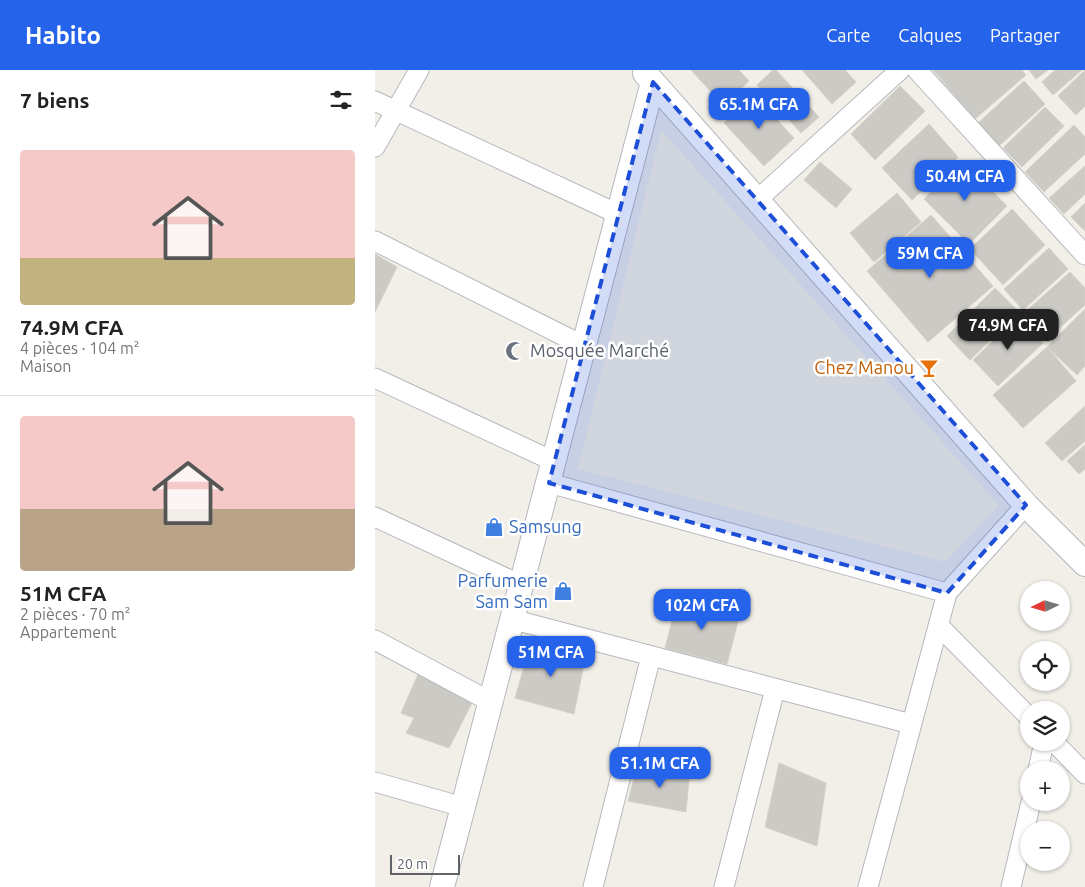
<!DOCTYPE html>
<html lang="fr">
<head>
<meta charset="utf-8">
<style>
  :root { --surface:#fff; --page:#f2f2f2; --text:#222; --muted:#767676; --line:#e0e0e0; --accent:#2563eb }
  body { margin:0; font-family:Ubuntu,sans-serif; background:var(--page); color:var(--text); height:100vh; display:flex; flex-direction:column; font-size:19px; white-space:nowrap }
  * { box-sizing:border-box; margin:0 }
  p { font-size:16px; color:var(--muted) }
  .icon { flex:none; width:28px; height:28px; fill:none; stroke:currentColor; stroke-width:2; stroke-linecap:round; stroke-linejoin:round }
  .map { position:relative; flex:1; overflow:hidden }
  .side { display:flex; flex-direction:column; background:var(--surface); width:375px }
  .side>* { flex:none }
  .needle { width:32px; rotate:265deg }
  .fabs { position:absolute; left:645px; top:511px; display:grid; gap:10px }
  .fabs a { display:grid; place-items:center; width:50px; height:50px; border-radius:50%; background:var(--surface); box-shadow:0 1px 4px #0004; font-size:25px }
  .scale { position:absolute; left:15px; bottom:12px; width:70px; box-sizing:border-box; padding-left:5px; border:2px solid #5f6368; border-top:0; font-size:14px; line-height:18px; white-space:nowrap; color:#5f6368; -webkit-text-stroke:4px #fff; paint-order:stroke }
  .price { position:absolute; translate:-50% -42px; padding:0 11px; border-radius:10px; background:var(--accent); color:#fff; font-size:16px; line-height:32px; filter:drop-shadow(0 1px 2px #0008) }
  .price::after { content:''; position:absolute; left:50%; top:30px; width:15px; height:11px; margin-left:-8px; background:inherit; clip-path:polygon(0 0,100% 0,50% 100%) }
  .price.current { background:#222; color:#fff }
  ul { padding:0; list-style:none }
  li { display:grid; align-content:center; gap:10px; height:265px; padding:0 20px }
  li+li { border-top:1px solid var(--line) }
  li span { display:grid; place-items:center; height:155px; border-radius:5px; color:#555 }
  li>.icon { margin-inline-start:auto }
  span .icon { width:90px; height:90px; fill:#fffc; stroke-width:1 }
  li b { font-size:21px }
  h2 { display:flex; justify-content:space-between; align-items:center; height:60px; padding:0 20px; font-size:21px }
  header { display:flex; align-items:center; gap:30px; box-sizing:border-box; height:70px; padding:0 25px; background:var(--accent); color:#fff }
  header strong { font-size:24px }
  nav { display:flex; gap:28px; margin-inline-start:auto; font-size:18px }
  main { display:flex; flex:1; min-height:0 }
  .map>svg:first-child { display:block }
</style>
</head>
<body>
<header>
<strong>Habito</strong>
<nav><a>Carte</a><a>Calques</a><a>Partager</a></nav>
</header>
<main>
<section class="side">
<h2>7 biens<svg class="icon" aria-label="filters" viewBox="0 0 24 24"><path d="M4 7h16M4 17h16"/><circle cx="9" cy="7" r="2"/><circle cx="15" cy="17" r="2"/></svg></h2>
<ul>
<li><span style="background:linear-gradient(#f6c9c9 70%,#c2b280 0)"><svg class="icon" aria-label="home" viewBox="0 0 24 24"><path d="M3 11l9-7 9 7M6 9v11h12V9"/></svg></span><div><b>74.9M CFA</b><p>4 pièces · 104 m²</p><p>Maison</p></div></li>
<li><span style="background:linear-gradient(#f6c9c9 60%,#b9a48a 0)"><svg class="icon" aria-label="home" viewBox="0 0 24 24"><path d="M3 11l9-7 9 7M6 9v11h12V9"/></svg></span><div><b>51M CFA</b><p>2 pièces · 70 m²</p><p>Appartement</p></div></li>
</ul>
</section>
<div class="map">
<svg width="710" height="817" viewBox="0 0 710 817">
  <rect width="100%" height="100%" fill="#f1efe8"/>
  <path fill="#fef7e0" d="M 286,60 L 624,435 L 570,492 L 203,399 Z"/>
  <path fill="#cccac5" stroke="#d6d1c6" d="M 316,0 L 364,0 L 374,11 L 348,35 Z
    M 398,0 L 401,0 L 444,47 L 426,63 L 382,15 Z
    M 427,0 L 470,0 L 481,12 L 457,34 Z
    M 558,0 L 647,0 L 651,5 L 600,49 Z
    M 654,0 L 673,0 L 661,9 Z
    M 680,0 L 707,0 L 678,25 L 667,12 Z
    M 710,0 L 710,36 L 701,45 L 683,26 Z
    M 649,11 L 670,34 L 623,77 L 603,53 Z
    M 525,16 L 550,41 L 500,90 L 476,64 Z
    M 379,25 L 419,68 L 389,96 L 349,53 Z
    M 670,37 L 689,56 L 647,97 L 628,78 Z
    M 554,54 L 583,87 L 537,130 L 507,98 Z
    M 699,55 L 710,67 L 710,84 L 669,122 L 650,102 Z
    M 587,90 L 632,136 L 594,174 L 549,129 Z
    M 445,92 L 477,119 L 461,138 L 429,110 Z
    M 710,96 L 710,124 L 689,144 L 674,128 Z
    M 522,123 L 546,152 L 499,192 L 475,163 Z
    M 710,133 L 710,161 L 696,147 Z
    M 637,139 L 670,175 L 628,215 L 595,179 Z
    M 556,145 L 618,216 L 553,272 L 492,201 Z
    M 674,178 L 693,199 L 648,240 L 629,219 Z
    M 0,184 L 22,197 L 0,242 Z
    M 695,202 L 710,218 L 710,235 L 672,269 L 649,243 Z
    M 620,218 L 644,242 L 595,290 L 572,266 Z
    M 710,239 L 710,296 L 702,305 L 672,277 Z
    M 643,247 L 668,273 L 623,316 L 598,290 Z
    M 672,277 L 701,311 L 648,358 L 618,325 Z
    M 710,336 L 710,371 L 687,391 L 670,373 Z
    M 710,375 L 710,399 L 704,404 L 692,391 Z
    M 303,527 L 365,544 L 352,594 L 290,578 Z
    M 157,569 L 210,589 L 199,644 L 140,628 Z
    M 45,600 L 100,627 L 74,678 L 31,663 L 39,648 L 26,643 Z
    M 263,693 L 314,708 L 311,742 L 253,731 Z
    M 404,693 L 451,713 L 442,776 L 390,757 Z"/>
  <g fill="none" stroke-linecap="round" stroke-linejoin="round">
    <g stroke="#b5b8bc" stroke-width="21">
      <path id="minor" d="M 542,0 L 710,185
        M 0,31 L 243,144
        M 0,77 L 44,0
        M 382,130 L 525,0
        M 0,171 L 209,276
        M 0,308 L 178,391
        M 174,413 L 572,523
        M 0,447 L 146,515
        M 136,549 L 536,654
        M 563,555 L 654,647
        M 0,570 L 116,632
        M 679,672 L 710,704
        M 663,700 L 669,672
        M 0,712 L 88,737
        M 218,817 L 276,586
        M 349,817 L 400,619
        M 493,817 L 572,523 L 651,435
        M 636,817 L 656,732"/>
    </g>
    <g stroke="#b5b8bc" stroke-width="26">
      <path id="tertiary" d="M 270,3 L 651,435 L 710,494
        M 67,817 L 278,12"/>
    </g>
    <use href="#minor" stroke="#fff" stroke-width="19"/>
    <use href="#tertiary" stroke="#fff" stroke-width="24"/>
  </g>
  <path fill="#1d4ed8" fill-opacity="0.2" stroke="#1d4ed8" stroke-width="4" stroke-dasharray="10 6" stroke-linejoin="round" d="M 278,12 L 651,435 L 572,523 L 174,413 Z"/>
  <defs>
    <g id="mosque-bare" transform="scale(1.5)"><path d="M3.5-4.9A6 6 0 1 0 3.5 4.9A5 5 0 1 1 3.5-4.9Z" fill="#6b7280" stroke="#fff" stroke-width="2.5" paint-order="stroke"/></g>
    <g id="bar-bare" transform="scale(1.5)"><path d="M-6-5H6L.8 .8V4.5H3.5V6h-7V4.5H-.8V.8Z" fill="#e8710a" stroke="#fff" stroke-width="2.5" paint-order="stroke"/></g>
    <g id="shop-bare" transform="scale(1.5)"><path d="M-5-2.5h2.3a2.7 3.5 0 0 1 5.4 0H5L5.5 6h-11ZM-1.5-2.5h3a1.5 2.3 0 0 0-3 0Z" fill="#3f7fe0" stroke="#fff" stroke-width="2.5" paint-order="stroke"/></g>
  </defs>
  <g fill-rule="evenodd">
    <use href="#mosque-bare" x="140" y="281"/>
    <use href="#bar-bare" x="554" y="298"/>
    <use href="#shop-bare" x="119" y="457"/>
    <use href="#shop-bare" x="188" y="521"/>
  </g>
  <g text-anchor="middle" stroke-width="5" stroke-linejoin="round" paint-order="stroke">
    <g font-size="18" fill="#5b616d" stroke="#fff" text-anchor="start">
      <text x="155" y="287">Mosquée Marché</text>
    </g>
    <g font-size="18" fill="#c56008" stroke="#fff" text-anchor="end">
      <text x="539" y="304">Chez Manou</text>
    </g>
    <g font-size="18" fill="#366cbe" stroke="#fff" text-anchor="start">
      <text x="134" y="463">Samsung</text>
      <text x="173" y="517" text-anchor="end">Parfumerie<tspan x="173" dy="21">Sam Sam</tspan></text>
    </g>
  </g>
</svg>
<div class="fabs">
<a><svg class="needle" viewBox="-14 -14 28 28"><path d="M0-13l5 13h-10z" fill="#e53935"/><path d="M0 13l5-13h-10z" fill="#767676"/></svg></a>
<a><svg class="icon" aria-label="locate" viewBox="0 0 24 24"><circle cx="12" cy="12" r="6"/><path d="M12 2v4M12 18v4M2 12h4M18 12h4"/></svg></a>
<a><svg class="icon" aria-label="layers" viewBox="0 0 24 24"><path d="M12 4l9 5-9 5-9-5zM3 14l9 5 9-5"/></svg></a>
<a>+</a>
<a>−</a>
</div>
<div class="scale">20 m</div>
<b class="price" style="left:384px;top:60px">65.1M CFA</b>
<b class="price" style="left:590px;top:132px">50.4M CFA</b>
<b class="price" style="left:555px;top:209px">59M CFA</b>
<b class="price current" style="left:633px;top:281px">74.9M CFA</b>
<b class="price" style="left:327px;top:561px">102M CFA</b>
<b class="price" style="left:176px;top:608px">51M CFA</b>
<b class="price" style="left:285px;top:719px">51.1M CFA</b>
</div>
</main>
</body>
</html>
